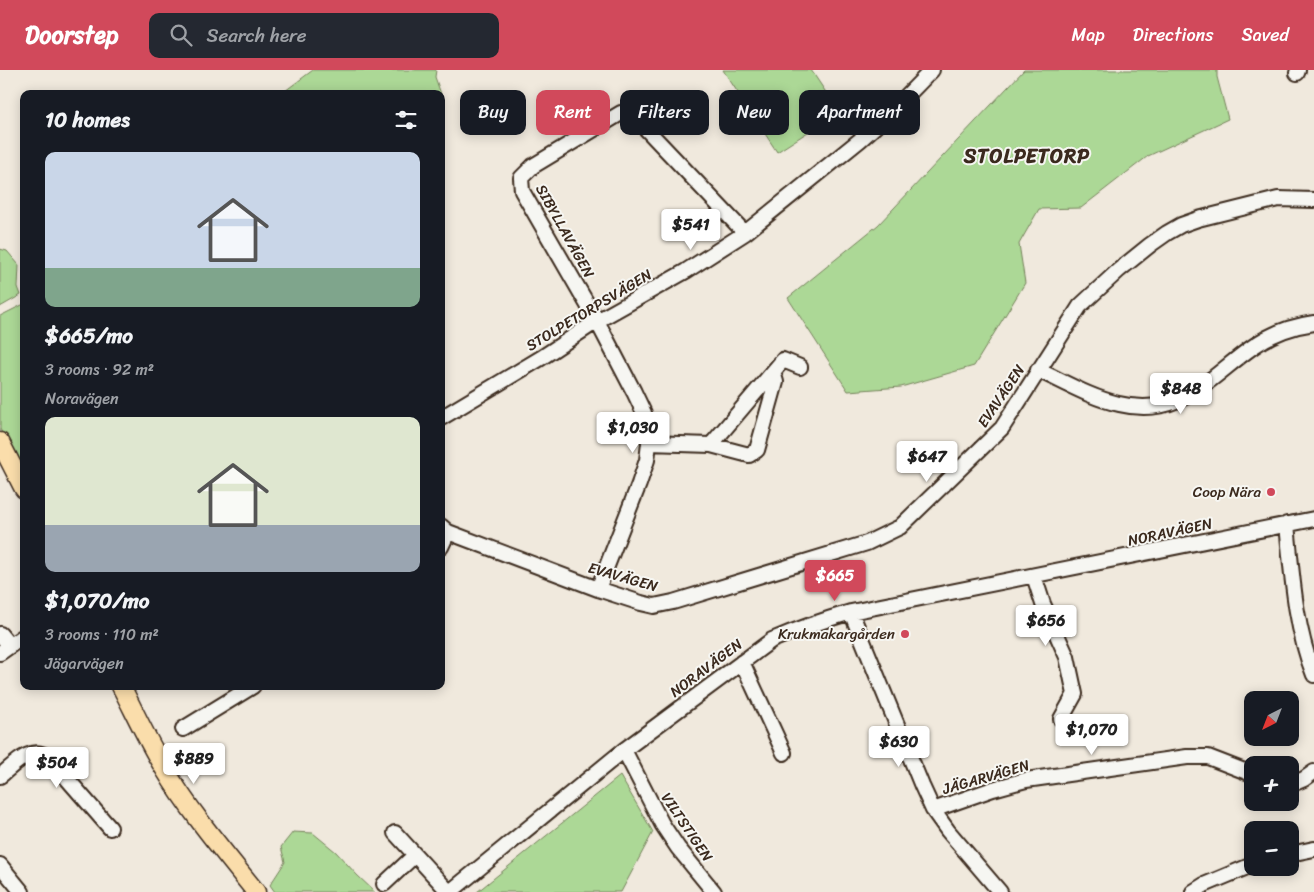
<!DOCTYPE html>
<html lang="en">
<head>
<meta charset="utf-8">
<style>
  :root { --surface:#171b24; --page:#242831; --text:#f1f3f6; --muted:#9ea1a6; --accent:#d1495b }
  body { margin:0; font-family:Sriracha,sans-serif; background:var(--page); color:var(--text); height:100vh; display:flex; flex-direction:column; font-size:19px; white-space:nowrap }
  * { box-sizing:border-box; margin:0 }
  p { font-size:16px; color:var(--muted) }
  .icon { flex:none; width:28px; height:28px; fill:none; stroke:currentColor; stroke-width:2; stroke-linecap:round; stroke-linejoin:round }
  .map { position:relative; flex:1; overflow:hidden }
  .panel { position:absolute; left:20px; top:20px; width:425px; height:600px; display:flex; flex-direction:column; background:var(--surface); border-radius:10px; box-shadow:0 2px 12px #0003 }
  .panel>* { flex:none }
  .banner { position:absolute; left:460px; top:20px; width:475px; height:45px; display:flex; gap:10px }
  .needle { width:32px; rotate:222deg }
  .buttons { position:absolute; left:1244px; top:621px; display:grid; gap:10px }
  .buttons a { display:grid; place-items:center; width:55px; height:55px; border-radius:10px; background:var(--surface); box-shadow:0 2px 12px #0003; font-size:25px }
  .price { position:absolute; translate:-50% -42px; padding:0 11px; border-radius:5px; background:#fff; color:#222; font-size:16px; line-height:32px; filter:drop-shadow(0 1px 2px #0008) }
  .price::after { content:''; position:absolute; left:50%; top:30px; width:15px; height:11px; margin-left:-8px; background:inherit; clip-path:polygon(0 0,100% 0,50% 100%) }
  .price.active { background:var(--accent); color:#fff }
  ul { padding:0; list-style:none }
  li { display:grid; align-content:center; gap:10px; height:265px; padding:0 25px }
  li span { display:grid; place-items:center; height:155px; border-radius:10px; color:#555 }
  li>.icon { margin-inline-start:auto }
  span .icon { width:90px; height:90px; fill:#fffc; stroke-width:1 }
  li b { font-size:21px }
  h2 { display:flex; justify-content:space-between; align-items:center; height:60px; padding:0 25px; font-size:21px }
  .tag { padding:0 18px; border-radius:10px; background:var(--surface); box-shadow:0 2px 12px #0003; font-size:18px; line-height:45px }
  .tag.active { background:var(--accent); color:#fff }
  header { display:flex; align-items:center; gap:30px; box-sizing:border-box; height:70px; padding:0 25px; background:var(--accent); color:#fff }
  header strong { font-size:24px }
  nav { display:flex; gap:28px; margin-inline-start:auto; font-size:18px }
  .search { width:350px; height:45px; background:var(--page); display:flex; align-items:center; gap:12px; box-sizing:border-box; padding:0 18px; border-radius:10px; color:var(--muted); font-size:19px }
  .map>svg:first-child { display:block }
</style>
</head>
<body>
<header>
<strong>Doorstep</strong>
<div class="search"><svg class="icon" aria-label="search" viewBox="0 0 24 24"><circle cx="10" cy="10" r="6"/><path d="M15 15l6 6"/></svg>Search here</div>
<nav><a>Map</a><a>Directions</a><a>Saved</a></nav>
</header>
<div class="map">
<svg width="1314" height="822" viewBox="0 0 1314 822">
  <rect width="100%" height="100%" fill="#f0e9dd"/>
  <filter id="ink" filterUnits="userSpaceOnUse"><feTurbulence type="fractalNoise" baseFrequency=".02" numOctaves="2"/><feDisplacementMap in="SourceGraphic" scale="10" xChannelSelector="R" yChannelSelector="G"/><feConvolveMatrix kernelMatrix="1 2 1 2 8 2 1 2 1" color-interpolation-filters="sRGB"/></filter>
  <g filter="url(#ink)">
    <path fill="#acd896" stroke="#74815a" d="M 313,0 L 436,0 L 435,7 L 441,24 L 281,24 Z
      M 723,0 L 811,0 L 839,42 L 777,82 Z
      M 1024,0 L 1217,0 L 1217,7 L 1228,49 L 1148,86 L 1081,138 L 1039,139 L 1019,174 L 1025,213 L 974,296 L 901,317 L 848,321 L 788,228 L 878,155 Z
      M 0,179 L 7,181 L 19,195 L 18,217 L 21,225 L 0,237 Z
      M 24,234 L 24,405 L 0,359 L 0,246 Z
      M 620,706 L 653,762 L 621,822 L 477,822 Z
      M 293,762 L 313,763 L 336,782 L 357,805 L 375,822 L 275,822 L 270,815 L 285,792 L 281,777 Z"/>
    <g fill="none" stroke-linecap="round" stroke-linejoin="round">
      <g stroke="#3b2a1e" stroke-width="18">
        <path id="minor" d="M 1297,3 L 1298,0
          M 1038,300 C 1064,312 1091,328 1119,334 C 1181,349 1209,307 1254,276 C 1271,264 1293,256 1314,253
          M 441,348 L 541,288 L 597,251 L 686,201 L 745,163 L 860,70 L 888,45 L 932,0
          M 649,373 L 711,375 L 783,290 L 800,297
          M 711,375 L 749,385 L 757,380 L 776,312 L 773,302
          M 1287,454 C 1292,505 1295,557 1314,605
          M 441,456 L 448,462 L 598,519 L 641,533 L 654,536 L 673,532 L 867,473 L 900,457 L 1002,358 L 1080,236 L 1119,200 L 1150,175 L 1167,163 L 1181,155 L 1198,149 L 1278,129 L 1314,130
          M 441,477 L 448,462
          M 1034,506 L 1043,534 L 1067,587 L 1073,615 L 1075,624 L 1061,649
          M 598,519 L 639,414 L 647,390 L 649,373 L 647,360 L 644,343 L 634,322 L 597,251 L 522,121 L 521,108 L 533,96 L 621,43 L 631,43 L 745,163
          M 851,542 L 922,716 L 933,740 L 948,761 L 1000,822
          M 0,564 L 9,575
          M 0,583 L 24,566
          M 742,592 L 784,683
          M 183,659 L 253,616
          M 624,680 L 662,754 L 678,778 L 714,822
          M 0,706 C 14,695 31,674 49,688 L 110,758
          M 1290,715 L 1304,709 L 1314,702
          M 933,740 L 993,719 L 1026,710 L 1187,687 L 1208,687 L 1252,704
          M 395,763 L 449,822
          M 1290,784 L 1314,779
          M 0,795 L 22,822
          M 384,814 L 415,785
          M 450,822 L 624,680 L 772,570 C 798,559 824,550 851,542 L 1314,449
          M 1193,822 L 1204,815 L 1252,795"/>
      </g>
      <g stroke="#3b2a1e" stroke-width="21">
        <path id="major" d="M 0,372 L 24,419
          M 121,616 C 135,643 148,672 164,698 C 190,742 224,782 256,822"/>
      </g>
      <use href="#minor" stroke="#f6f6f2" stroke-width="14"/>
      <use href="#major" stroke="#faddab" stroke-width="18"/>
    </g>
  </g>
  <g fill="#d1495b" stroke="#f6f6f2" stroke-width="2">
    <circle cx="1271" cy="422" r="5"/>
    <circle cx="905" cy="564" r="5"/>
  </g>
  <g text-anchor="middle" stroke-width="4" stroke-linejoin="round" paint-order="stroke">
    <g font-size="15" fill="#3b2a1e" stroke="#f6f6f2">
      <text transform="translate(565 161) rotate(61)" y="5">SIBYLLAVÄGEN</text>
      <text transform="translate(589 240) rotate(-31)" y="5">STOLPETORPSVÄGEN</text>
      <text transform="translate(1001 326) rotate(-56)" y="5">EVAVÄGEN</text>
      <text transform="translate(1170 462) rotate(-12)" y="5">NORAVÄGEN</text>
      <text transform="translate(623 507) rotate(16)" y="5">EVAVÄGEN</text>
      <text transform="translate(706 598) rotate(-37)" y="5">NORAVÄGEN</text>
      <text transform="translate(986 707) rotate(-16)" y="5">JÄGARVÄGEN</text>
      <text transform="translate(687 757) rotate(56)" y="5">VILTSTIGEN</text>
    </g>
    <g font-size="15" fill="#3b2a1e" stroke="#f6f6f2" text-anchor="end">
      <text x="1261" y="427">Coop Nära</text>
      <text x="895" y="569">Krukmakargården</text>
    </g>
    <g font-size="20" font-weight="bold" letter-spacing="1" fill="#3b2a1e" stroke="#f6f6f2">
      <text x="1027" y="93">STOLPETORP</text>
    </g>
  </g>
</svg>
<div class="buttons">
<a><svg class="needle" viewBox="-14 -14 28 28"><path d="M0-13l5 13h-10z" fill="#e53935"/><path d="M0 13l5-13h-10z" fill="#9ea1a6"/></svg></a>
<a>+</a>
<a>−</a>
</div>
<b class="price" style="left:691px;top:181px">$541</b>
<b class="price" style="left:1181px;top:345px">$848</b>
<b class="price" style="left:633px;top:384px">$1,030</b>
<b class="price" style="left:927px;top:413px">$647</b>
<b class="price active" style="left:835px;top:532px">$665</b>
<b class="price" style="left:1046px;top:577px">$656</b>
<b class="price" style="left:1092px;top:686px">$1,070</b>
<b class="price" style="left:899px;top:698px">$630</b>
<b class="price" style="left:194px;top:715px">$889</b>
<b class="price" style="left:57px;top:719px">$504</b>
<div class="banner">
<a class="tag">Buy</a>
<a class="tag active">Rent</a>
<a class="tag">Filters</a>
<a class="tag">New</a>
<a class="tag">Apartment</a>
</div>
<section class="panel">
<h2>10 homes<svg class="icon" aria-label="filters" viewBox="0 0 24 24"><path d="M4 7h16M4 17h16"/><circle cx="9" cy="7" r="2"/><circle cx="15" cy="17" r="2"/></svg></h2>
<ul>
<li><span style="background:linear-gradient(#c9d6e8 75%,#7fa58c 0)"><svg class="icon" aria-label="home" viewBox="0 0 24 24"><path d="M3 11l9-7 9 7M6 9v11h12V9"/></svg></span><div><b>$665/mo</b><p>3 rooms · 92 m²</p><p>Noravägen</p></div></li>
<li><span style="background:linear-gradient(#dfe7d0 70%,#9aa5b1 0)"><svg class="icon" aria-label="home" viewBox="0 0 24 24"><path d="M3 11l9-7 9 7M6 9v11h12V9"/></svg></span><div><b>$1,070/mo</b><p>3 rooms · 110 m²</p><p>Jägarvägen</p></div></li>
</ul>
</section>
</div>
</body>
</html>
